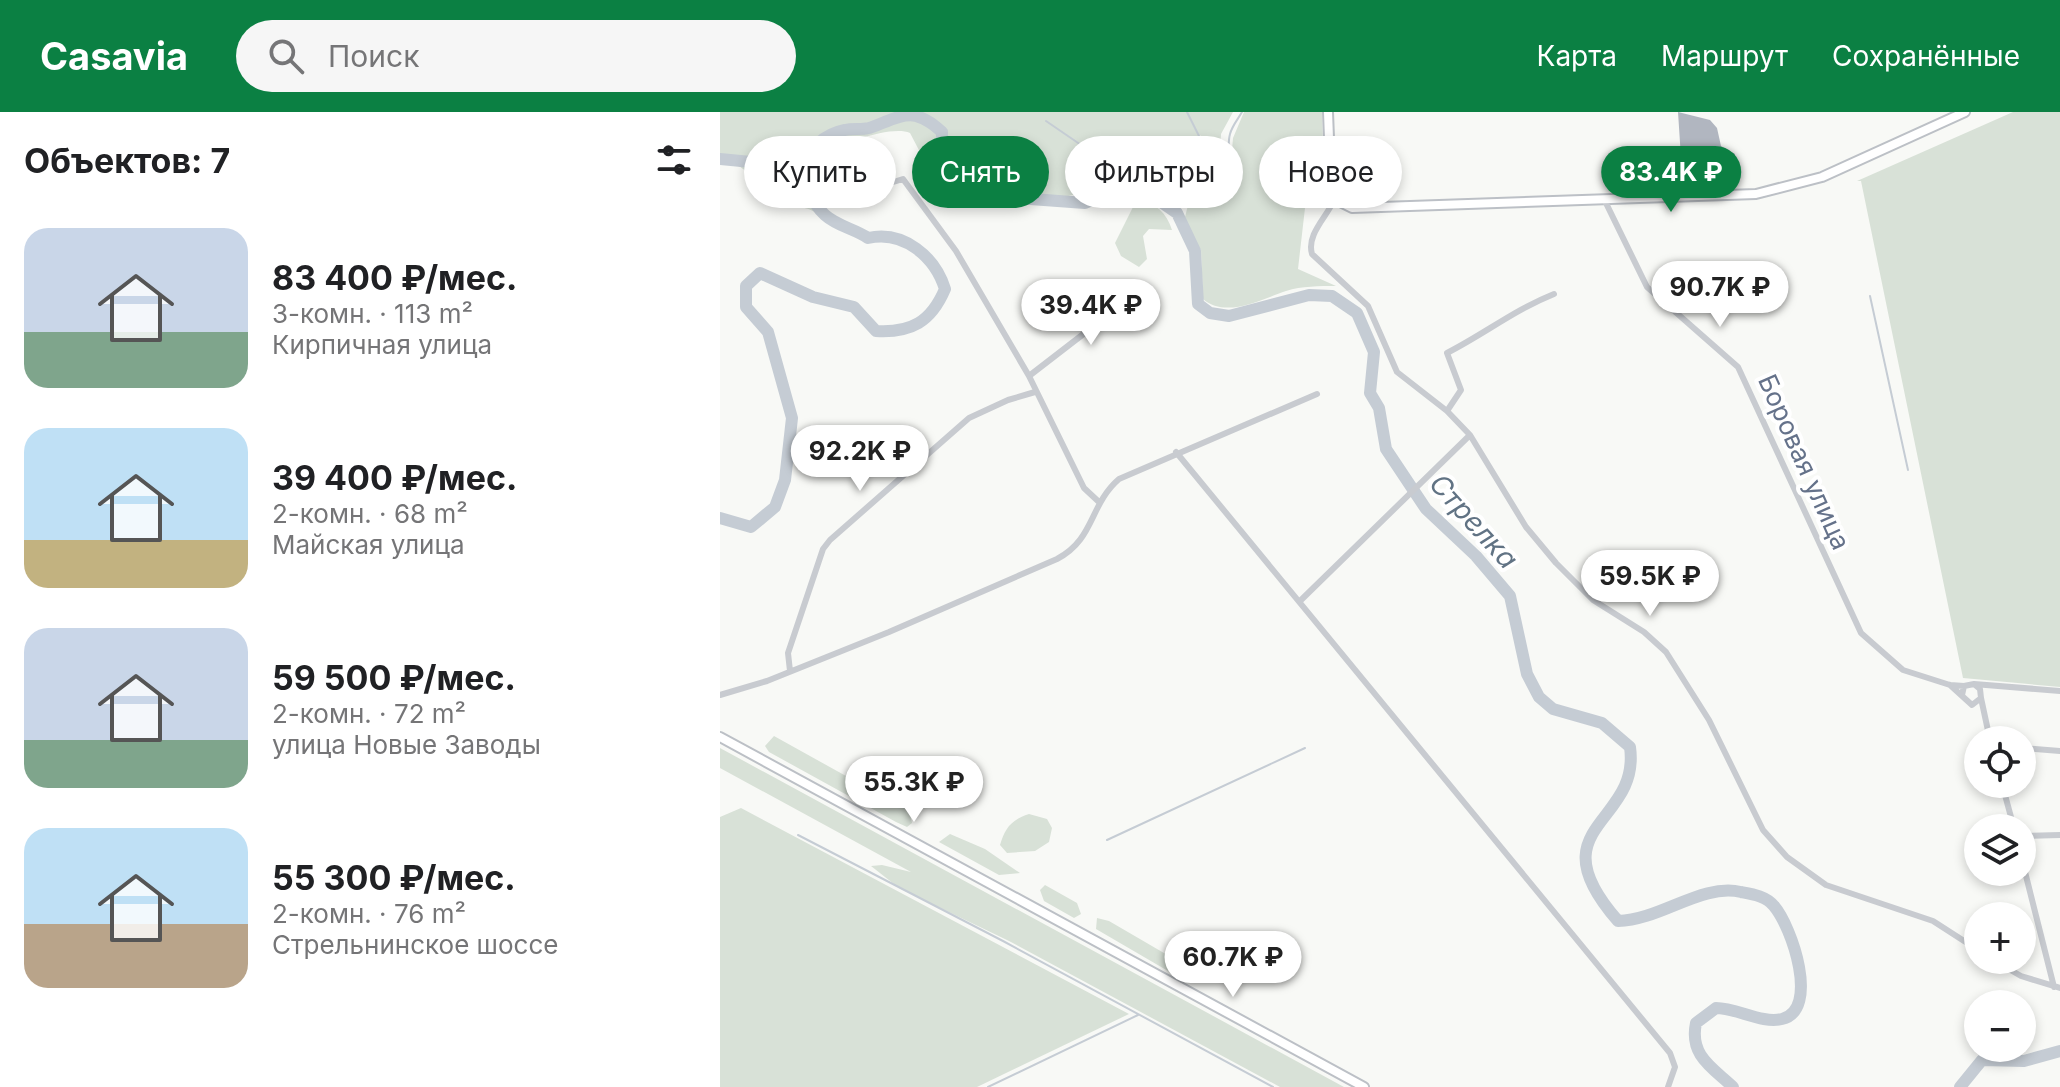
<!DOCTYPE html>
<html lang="ru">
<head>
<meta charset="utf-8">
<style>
  :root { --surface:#fff; --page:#f6f6f6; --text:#202124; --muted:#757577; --accent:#0b8043 }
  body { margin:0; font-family:Inter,sans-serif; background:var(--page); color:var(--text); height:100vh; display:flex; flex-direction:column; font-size:30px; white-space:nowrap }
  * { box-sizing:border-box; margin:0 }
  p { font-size:26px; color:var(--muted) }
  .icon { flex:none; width:44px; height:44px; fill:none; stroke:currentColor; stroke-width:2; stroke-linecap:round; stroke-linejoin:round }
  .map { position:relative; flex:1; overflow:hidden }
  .details { display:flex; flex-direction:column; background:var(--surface); width:720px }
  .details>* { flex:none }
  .banner { position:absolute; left:24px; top:24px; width:760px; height:72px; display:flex; gap:16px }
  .controls { position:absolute; left:1244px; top:614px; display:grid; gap:16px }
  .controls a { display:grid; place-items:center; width:72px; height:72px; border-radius:50%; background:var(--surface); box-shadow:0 4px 12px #0003; font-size:40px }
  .price { position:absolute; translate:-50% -68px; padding:0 18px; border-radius:28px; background:#fff; color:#222; font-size:26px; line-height:52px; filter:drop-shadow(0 2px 4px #0008) }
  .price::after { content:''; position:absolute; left:50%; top:48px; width:24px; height:18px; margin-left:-12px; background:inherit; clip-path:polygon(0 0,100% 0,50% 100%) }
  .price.on { background:var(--accent); color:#fff }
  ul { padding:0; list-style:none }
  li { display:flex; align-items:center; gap:24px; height:200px; padding:0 24px }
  li span { display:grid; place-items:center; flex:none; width:224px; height:160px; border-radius:24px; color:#555 }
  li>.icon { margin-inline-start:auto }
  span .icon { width:96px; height:96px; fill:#fffc; stroke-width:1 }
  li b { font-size:34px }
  h2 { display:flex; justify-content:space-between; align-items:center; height:96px; padding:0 24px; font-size:34px }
  .tag { padding:0 28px; border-radius:36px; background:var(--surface); box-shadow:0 4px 12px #0003; font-size:28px; line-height:72px }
  .tag.on { background:var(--accent); color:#fff }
  header { display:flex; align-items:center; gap:48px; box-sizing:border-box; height:112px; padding:0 40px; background:var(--accent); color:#fff }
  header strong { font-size:38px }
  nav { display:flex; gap:44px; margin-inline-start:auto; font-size:28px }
  .search { width:560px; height:72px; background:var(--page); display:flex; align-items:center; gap:20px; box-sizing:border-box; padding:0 28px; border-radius:44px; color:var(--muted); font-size:30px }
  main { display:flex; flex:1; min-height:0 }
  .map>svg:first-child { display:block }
</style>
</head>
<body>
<header>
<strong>Casavia</strong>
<div class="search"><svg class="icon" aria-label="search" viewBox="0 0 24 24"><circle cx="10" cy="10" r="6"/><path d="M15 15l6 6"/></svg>Поиск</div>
<nav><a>Карта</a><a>Маршрут</a><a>Сохранённые</a></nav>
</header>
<main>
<section class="details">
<h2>Объектов: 7<svg class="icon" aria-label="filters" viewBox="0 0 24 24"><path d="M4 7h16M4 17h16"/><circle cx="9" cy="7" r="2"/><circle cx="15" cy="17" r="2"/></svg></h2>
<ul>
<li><span style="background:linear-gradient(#c9d6e8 65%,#7fa58c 0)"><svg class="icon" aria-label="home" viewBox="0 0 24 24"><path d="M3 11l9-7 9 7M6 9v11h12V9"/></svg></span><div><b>83 400 ₽/мес.</b><p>3-комн. · 113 m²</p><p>Кирпичная улица</p></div></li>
<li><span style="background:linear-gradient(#bfe0f5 70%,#c2b280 0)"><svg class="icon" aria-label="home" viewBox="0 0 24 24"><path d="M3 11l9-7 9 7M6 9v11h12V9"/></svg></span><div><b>39 400 ₽/мес.</b><p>2-комн. · 68 m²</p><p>Майская улица</p></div></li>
<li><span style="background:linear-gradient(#c9d6e8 70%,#7fa58c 0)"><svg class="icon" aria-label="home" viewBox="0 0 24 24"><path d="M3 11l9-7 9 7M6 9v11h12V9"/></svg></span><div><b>59 500 ₽/мес.</b><p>2-комн. · 72 m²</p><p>улица Новые Заводы</p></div></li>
<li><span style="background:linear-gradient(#bfe0f5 60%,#b9a48a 0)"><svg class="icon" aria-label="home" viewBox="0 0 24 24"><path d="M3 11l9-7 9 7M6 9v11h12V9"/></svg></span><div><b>55 300 ₽/мес.</b><p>2-комн. · 76 m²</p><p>Стрельнинское шоссе</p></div></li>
</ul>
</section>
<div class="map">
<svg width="1340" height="975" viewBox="0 0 1340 975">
  <rect width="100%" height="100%" fill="#f8f9f6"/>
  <path fill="#d8e1d7" d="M 0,0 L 513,0 L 501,22 L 500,39 L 494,45 L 480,23 L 474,28 L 479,41 L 482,66 L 465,82 L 452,84 L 428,73 L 411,70 L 339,86 L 303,78 L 239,75 L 227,67 L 228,57 L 213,65 L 190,21 C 172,13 123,31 106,41 L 95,75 L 105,94 L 99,103 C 86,93 77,96 63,91 C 43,86 34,54 0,46 Z
    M 524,0 L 602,0 L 605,96 L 585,96 L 578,157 L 616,174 C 599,174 582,174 566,179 C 542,187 506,207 483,187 L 481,138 L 470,123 L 465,105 L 468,93 L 511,50 L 513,26 Z
    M 1293,0 L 1340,0 L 1340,575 L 1243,566 L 1141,69 L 1137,69 Z
    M 417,87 C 435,90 447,101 452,118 L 429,117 L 423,124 L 427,147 L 419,155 L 401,144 L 395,131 Z
    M 54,624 L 189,699 L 192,711 L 187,715 L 176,710 L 49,640 L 45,634 Z
    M 0,636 L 624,975 L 560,975 L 289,829 L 179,776 L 151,754 L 162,753 L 191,760 L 0,656 Z
    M 21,696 L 409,902 L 257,975 L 0,975 L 0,705 Z
    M 309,702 L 327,707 L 332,716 L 329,730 L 315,739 L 287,741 L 280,733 C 285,716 291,708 309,702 Z
    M 230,722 L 265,737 L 300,761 L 279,763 L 219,730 Z
    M 325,773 L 357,791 L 361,802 L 354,806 L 324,789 L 320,778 Z
    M 377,806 L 389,809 L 468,855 L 472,863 L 460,866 L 376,817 Z"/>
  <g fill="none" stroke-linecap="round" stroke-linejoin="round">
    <path stroke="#c5ccd4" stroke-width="2" d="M 467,0 L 488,42
      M 326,9 L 364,35 L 431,55 L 489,44 L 497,60
      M 457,101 C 462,81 491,70 504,52 C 511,42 507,33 510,22 C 512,14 518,7 522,0
      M 1150,184 L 1188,358
      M 78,723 L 283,829 L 553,975
      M 387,728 L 585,636
      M 268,975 L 418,903"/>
    <path stroke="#c5ccd4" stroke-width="12" d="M 0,47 L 51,52 L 99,32
      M 0,406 L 31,415 L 55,395 L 65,368 L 72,306 L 48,220 L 26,195 L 26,174 L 40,161 L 93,185 L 134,195 L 156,219 C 191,221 211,210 225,177 C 215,145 184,118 148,126 C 135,117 117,114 105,103 C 75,75 80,27 125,18 C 133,16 141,18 149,16 C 162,12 183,0 196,4 C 207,7 214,13 222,20 C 222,43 217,60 230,81 L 365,91 L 386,82 L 410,79 L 431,83 L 457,101 L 475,139 L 478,192 L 490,201 L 509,204 L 589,183 L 612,184 L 637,201 L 654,240 L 650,281 L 659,296 L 666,337 L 706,397 L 756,444 L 790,484 L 807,562 L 819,585 L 833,597 L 882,611 L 910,635 C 921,713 814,713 898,809 C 941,808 981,771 1021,780 C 1032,782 1046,784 1054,794 C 1072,815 1100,898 1062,907 C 1042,912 1017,896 996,896 L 976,911 C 969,944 993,956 1013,975
      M 1240,975 L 1262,948 L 1304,949 L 1340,939"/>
  </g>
  <path fill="#b1b6c0" d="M 958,0 L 990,8 L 997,16 L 1001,34 L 1015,42 L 1015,46 L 961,46 Z"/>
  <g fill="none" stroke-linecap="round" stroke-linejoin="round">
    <g stroke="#bcc0c6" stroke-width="12">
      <path id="secondary" d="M 608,0 L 611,79 L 620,90 L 632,96 L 1036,82 L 1102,65 L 1245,0
        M 0,625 L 644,975"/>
    </g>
    <path stroke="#c8cbd0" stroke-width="6" d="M 157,75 L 183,67 L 236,139 L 309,264 L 364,376 L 379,390
      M 615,86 C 608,104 586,122 592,142 L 648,194 L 677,260 L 727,299 L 750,323 L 806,415 L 836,451 L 873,488 L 924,520 L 946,540 L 989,608 L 1043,718 L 1067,745 L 1106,773 L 1213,809 L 1258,838
      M 884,87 L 927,175 L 1018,255 L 1141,521 L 1183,558 L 1230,573 L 1244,574
      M 309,264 L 414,183
      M 727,299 L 741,278 L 727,241 C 766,221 794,198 834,182
      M 456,340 L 950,941 L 955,955 L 948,975
      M 580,489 L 750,323
      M 70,559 L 68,541 L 103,437 L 110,428 L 249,306 L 288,288 L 315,280
      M 1254,572 L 1340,579
      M 1230,573 L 1252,593 L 1261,586 L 1260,577 L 1254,572 L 1244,574 L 1242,583
      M 0,583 L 47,569 L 169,520 L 337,447 C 375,427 369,393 399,367 L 597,282
      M 1261,586 L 1270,628
      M 1302,636 L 1340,639
      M 1282,672 L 1294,716
      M 1302,724 L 1340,723
      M 1302,748 L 1334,875
      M 1273,848 L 1301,864 L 1340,876"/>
    <use href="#secondary" stroke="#fff" stroke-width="8"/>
  </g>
  <g text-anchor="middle" stroke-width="8" stroke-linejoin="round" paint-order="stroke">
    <g font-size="26" fill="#65728a" stroke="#fff">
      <text transform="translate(1084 350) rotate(66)" y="9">Боровая улица</text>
    </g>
    <g font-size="28" font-style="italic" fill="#617384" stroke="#fff">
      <text transform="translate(754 409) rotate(48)" y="10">Стрелка</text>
    </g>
  </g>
</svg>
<div class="controls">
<a><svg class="icon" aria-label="locate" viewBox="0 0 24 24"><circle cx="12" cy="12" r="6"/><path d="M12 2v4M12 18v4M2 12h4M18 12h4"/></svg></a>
<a><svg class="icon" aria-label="layers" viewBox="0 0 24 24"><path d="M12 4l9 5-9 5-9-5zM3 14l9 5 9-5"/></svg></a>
<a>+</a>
<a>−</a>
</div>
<b class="price on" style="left:951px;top:102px">83.4K ₽</b>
<b class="price" style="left:1000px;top:217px">90.7K ₽</b>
<b class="price" style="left:371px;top:235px">39.4K ₽</b>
<b class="price" style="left:140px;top:381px">92.2K ₽</b>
<b class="price" style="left:930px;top:506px">59.5K ₽</b>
<b class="price" style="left:194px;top:712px">55.3K ₽</b>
<b class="price" style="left:513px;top:887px">60.7K ₽</b>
<div class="banner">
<a class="tag">Купить</a>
<a class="tag on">Снять</a>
<a class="tag">Фильтры</a>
<a class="tag">Новое</a>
</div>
</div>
</main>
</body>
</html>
